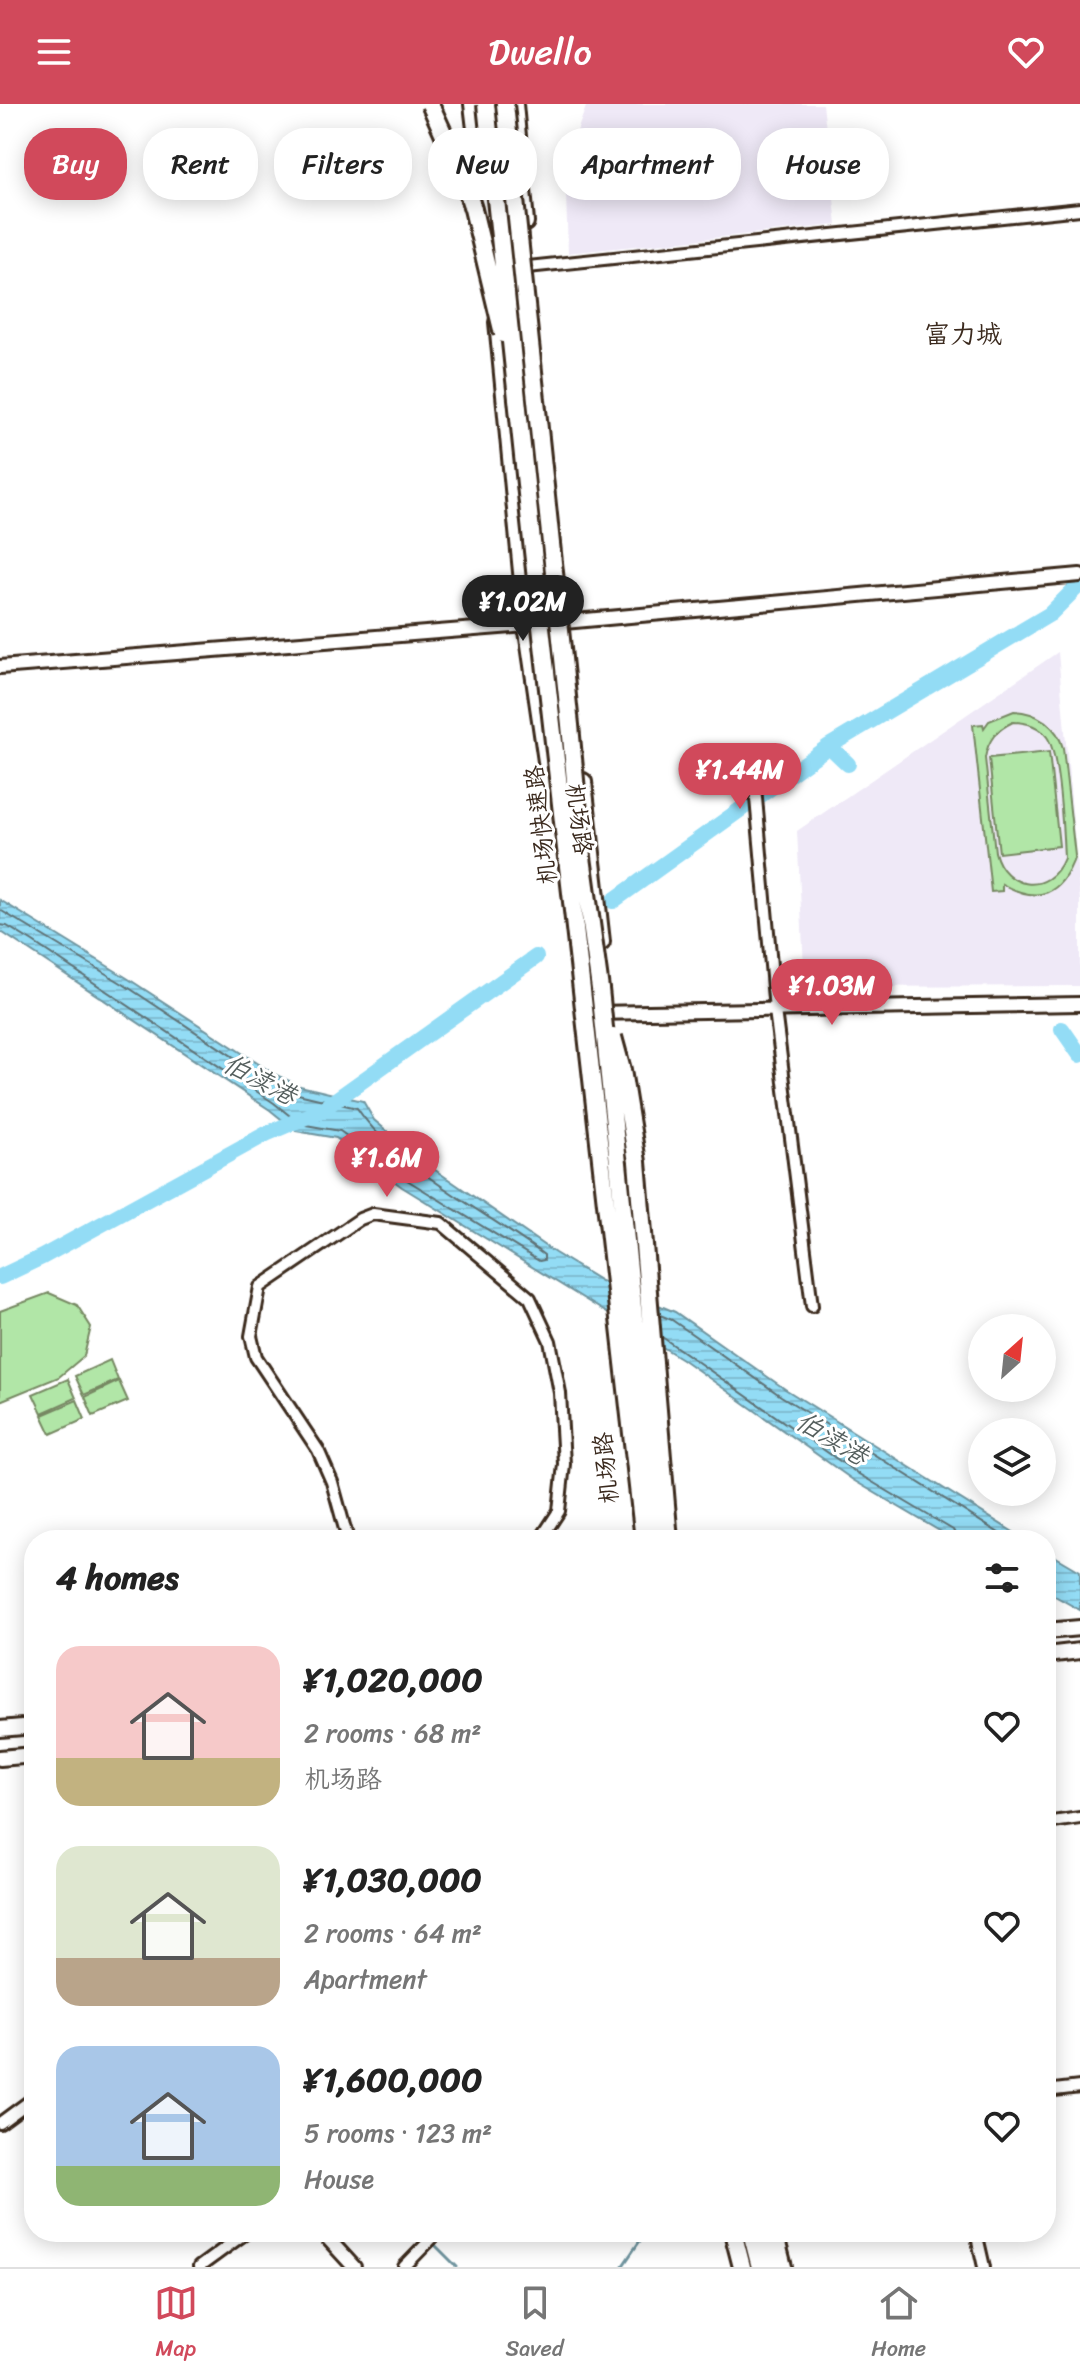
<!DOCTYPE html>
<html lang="en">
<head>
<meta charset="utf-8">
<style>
  :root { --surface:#fff; --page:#f6f6f6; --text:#222; --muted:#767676; --line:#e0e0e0; --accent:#d1495b }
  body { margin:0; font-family:Sriracha,"LXGW WenKai TC",sans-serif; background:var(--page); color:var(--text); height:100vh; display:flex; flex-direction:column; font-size:30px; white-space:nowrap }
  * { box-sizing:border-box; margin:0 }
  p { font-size:26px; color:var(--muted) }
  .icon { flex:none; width:44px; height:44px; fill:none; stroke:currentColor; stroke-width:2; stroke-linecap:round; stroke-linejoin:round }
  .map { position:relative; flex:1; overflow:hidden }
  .sheet { position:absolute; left:24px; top:1426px; width:1032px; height:712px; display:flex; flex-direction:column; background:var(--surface); border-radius:32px; box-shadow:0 4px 20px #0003 }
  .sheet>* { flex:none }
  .guide { position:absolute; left:24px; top:24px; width:1032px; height:72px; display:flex; gap:16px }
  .needle { width:52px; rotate:27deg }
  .controls { position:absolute; left:968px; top:1210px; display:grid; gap:16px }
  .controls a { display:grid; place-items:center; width:88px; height:88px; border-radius:50%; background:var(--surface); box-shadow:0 4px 20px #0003; font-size:40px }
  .price { position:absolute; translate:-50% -68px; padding:0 18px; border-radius:28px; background:var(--accent); color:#fff; font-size:26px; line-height:52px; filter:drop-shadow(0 2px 4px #0008) }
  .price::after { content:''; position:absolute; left:50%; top:48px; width:24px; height:18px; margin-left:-12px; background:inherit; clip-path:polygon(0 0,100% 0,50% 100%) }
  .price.active { background:#222; color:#fff }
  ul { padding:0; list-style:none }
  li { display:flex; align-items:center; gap:24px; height:200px; padding:0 32px }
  li span { display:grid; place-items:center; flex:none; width:224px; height:160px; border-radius:24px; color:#555 }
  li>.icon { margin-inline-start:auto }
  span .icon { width:96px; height:96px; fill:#fffc; stroke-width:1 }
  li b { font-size:34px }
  h2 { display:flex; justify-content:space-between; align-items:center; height:96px; padding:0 32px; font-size:34px }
  .chip { padding:0 28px; border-radius:32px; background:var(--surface); box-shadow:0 4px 20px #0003; font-size:28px; line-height:72px }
  .chip.active { background:var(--accent); color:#fff }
  header { display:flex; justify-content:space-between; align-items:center; height:104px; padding:0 32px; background:var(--accent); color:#fff; font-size:36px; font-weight:600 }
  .tabs { display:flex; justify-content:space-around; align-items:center; height:112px; border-top:2px solid var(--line); background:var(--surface); font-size:22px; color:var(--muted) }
  .tabs a { display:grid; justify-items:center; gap:4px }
  .tabs .active { color:var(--accent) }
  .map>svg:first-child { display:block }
</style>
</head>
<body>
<header><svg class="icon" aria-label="menu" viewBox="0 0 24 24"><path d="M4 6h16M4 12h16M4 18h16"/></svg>Dwello<svg class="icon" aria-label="heart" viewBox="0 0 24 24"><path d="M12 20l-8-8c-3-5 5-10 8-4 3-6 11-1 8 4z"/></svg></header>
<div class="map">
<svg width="1080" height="2163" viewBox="0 0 1080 2163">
  <defs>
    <pattern id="water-rules" width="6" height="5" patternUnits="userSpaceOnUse" patternTransform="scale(2)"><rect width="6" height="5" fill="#93dcf5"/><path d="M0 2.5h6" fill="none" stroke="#80bdd2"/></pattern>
  </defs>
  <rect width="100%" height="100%" fill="#fff"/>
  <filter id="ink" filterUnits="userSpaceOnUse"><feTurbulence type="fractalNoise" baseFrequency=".0125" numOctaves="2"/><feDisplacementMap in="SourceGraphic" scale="16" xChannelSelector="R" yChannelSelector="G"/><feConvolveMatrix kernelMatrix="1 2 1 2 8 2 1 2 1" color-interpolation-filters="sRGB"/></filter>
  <g filter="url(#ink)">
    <path fill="#efe9f7" d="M 587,0 L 823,0 L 837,121 L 568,149 L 565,60 Z
      M 1058,548 L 1080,796 L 1080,882 L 805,883 L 797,727 Z"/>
    <path fill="#b1e6a7" stroke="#768862" stroke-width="2" fill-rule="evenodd" d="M 1014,607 C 1038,608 1057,622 1063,644 L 1075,752 C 1061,792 1038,800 1002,780 L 1002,787 L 991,788 L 973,621 L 983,620 L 984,624 L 989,617 ZM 1013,618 C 1026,618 1039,622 1047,633 C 1059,649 1063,731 1064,754 C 1049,793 1004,785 995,748 L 985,654 C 988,636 996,626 1013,618 Z
      M 1049,648 L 1059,742 L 999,749 L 989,654 Z
      M 49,1189 L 77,1201 L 91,1223 L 84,1252 L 59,1273 L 0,1297 L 0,1207 Z
      M 110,1256 L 118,1276 L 84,1291 L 75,1272 Z
      M 68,1275 L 76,1294 L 42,1309 L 33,1290 Z
      M 119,1277 L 128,1297 L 93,1312 L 85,1293 Z
      M 77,1296 L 85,1315 L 51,1330 L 42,1311 Z"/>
    <path fill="url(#water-rules)" stroke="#70959f" stroke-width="2" d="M 0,796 L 127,874 L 274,970 L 300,982 L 363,997 L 374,1016 L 425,1059 L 555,1149 L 601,1177 L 675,1208 L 785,1285 L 1026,1436 L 955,1436 L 853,1376 L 682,1255 L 402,1083 L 336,1034 L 296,1027 L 270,1006 L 0,827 Z
      M 1046,1447 L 1080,1467 L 1080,1506 L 1046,1487 Z"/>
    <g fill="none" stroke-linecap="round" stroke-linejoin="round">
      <path stroke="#5e7174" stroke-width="2" d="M 0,806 L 123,880 L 270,977 L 298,990 L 357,1004 C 398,1065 485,1107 544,1151 L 544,1156 L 539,1157 L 407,1076 L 340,1027 L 300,1020 L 274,999 L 33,838 L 7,822 L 0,821
        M 660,1211 L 672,1216 L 781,1292 L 1010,1436
        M 662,1233 L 857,1369 L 953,1426 L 958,1436"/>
      <path stroke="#70959f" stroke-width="3" d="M 422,2128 L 425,2131
        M 433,2139 L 457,2163
        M 622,2163 L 646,2128"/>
      <path stroke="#93dcf5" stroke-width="16" d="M 829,642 L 848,660
        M 613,797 L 829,642 L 1050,510 L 1080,480
        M 1062,925 L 1080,951
        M 0,1173 L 42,1153 L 266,1030 L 320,1007 L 536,853"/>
      <g stroke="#3b2a1e" stroke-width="16">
        <path id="minor" d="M 499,166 L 1080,105
          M 755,683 L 775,906 L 812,1202
          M 348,1436 L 332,1378 L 318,1346 L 256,1253 L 251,1232 L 260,1183 L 360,1115 L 373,1110 L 441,1119 L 530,1194 L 550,1237 L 560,1289 L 564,1360 L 559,1407 L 540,1436
          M 1046,1719 L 1080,1714
          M 1046,1987 L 1080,1983
          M 0,2019 L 34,1994
          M 976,2128 L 984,2163
          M 199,2163 L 247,2128
          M 404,2163 L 438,2128"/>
      </g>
      <g stroke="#3b2a1e" stroke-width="18">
        <path id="tertiary" d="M 0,563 L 564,518 L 1080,471
          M 594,909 L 1080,900
          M 322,2128 L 354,2163"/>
      </g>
      <g stroke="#3b2a1e" stroke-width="20">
        <path id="secondary" d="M 1046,1527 L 1080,1524
          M 1046,1551 L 1080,1547
          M 0,1625 L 34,1622
          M 0,1654 L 34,1651"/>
      </g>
      <g stroke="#3b2a1e" stroke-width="22">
        <path id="primary" d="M 473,0 L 493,167
          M 514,0 L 525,118
          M 498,218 L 527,520 L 556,719
          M 583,678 L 601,838
          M 626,1031 L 636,1144
          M 774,2128 L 783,2163"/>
      </g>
      <g stroke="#3b2a1e" stroke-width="22">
        <path id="trunk" d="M 733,2128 L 742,2163
          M 751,2128 L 760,2163
          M 763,2128 L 773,2163"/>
      </g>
      <use href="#minor" stroke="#fff" stroke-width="10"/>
      <use href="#tertiary" stroke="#fff" stroke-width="12"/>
      <use href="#secondary" stroke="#fff" stroke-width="14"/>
      <use href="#primary" stroke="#fff" stroke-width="16"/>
      <use href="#trunk" stroke="#fff" stroke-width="16"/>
      <g stroke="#3b2a1e" stroke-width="22" stroke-linecap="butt">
        <path id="trunk-bridge" d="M 430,0 L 461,68 L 473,105 L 503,230
          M 486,0 L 541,523 L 644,1436
          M 505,0 L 570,621 L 582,753 L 600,885 L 657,1436
          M 613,933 L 622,966 L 637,1058 L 669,1436"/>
      </g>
      <use href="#trunk-bridge" stroke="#fff" stroke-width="16"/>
    </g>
  </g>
  <g text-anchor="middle" stroke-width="6" stroke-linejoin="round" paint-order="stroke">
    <g font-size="24" fill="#3b2a1e" stroke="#fff">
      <text transform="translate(579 715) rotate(82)" y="8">机场路</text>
      <text transform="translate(541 721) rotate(-97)" y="8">机场快速路</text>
      <text transform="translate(606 1364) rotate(-96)" y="8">机场路</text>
    </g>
    <g font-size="26" fill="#3b2a1e" stroke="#fff">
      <text x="963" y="239">富力城</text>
    </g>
    <g font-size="26" font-style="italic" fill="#555f5e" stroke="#fff">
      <text transform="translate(260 975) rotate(28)" y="9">伯渎港</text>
      <text transform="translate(832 1334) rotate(31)" y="9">伯渎港</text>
    </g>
  </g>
</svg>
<div class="controls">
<a><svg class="needle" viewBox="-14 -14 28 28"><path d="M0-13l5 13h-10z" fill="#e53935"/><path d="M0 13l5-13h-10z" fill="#767676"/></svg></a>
<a><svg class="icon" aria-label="layers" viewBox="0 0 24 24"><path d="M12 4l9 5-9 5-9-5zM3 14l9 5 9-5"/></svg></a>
</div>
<b class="price active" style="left:523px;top:539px">¥1.02M</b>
<b class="price" style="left:740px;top:707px">¥1.44M</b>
<b class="price" style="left:832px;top:923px">¥1.03M</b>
<b class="price" style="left:387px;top:1095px">¥1.6M</b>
<div class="guide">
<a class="chip active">Buy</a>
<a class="chip">Rent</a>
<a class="chip">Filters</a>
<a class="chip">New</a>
<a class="chip">Apartment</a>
<a class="chip">House</a>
</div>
<section class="sheet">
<h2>4 homes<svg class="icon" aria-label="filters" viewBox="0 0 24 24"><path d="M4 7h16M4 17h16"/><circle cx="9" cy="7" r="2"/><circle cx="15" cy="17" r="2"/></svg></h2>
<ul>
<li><span style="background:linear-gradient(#f6c9c9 70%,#c2b280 0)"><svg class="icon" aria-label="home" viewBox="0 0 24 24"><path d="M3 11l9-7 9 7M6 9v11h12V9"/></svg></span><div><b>¥1,020,000</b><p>2 rooms · 68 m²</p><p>机场路</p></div><svg class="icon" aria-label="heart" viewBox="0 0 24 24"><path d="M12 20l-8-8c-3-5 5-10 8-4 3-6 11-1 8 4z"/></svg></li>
<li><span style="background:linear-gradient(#dfe7d0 70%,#b9a48a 0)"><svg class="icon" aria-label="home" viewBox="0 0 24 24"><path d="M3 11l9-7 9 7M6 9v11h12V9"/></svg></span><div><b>¥1,030,000</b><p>2 rooms · 64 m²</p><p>Apartment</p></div><svg class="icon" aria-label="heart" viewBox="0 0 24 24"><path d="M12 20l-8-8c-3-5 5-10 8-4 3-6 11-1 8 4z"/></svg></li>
<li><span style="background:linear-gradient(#a9c7e8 75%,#8fb573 0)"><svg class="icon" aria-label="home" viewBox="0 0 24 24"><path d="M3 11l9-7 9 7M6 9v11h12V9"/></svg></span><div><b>¥1,600,000</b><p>5 rooms · 123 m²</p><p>House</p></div><svg class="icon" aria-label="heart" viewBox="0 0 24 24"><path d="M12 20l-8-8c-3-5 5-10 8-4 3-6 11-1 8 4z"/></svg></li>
</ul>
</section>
</div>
<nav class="tabs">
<a class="active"><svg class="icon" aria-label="map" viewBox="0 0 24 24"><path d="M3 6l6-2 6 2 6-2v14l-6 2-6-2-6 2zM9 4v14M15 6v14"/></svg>Map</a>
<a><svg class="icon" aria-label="saved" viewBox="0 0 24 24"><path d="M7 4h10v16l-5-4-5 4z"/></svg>Saved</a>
<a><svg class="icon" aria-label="home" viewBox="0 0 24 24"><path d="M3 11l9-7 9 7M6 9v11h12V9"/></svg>Home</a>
</nav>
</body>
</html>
